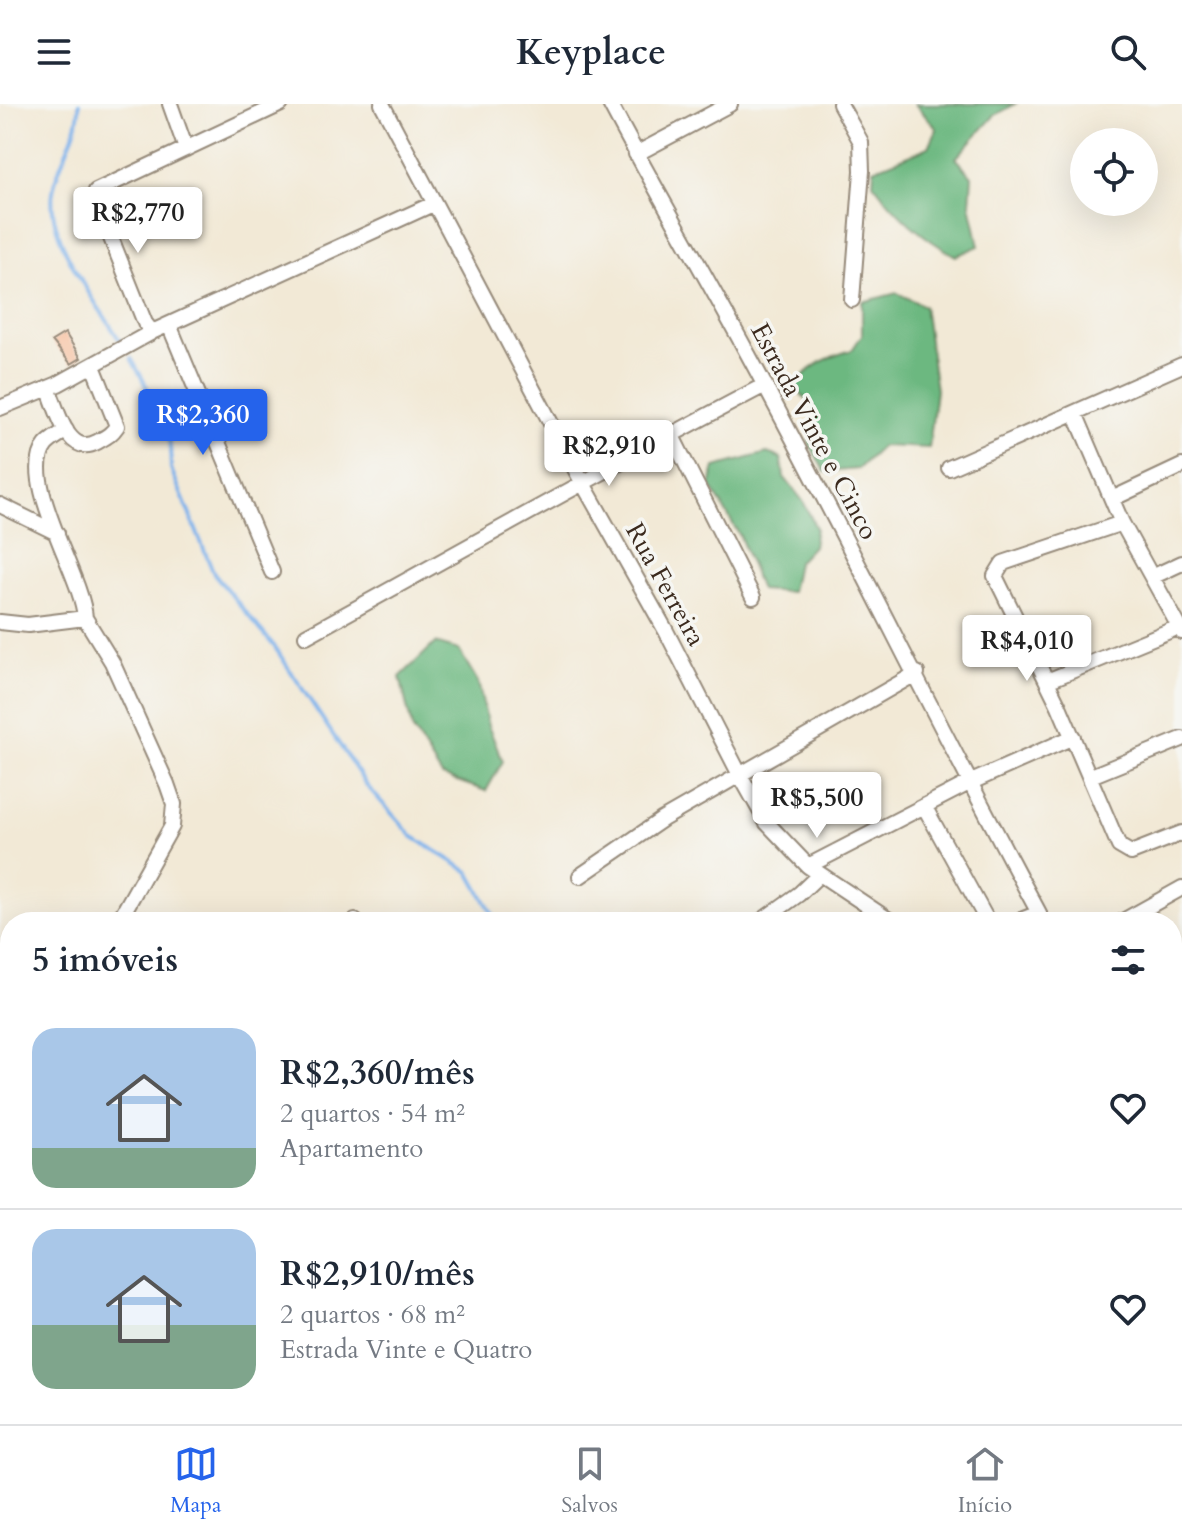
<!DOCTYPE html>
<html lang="pt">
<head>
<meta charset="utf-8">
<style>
  :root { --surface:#fff; --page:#f6f6f7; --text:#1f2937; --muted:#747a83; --line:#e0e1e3; --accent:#2563eb }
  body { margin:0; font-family:Cardo,serif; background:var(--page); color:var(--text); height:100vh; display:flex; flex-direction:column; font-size:30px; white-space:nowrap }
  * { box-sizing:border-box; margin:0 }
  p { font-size:26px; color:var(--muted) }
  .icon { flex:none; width:44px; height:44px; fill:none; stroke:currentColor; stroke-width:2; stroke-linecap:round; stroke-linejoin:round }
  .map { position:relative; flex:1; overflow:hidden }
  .panel { position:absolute; left:0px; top:808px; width:1182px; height:512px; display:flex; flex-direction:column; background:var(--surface); border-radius:32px 32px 0 0; box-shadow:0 8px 32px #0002 }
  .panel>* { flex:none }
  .buttons { position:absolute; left:1070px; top:24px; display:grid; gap:16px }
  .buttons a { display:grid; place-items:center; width:88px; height:88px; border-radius:50%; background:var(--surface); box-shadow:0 8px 32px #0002; font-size:40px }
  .price { position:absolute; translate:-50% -68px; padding:0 18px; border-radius:8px; background:#fff; color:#222; font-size:26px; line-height:52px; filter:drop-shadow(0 2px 4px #0008) }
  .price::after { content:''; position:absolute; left:50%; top:48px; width:24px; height:18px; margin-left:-12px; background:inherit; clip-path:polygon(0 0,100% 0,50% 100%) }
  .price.current { background:var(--accent); color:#fff }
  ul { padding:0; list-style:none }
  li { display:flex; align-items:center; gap:24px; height:200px; padding:0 32px }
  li+li { border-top:2px solid var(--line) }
  li span { display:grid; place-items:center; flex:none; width:224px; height:160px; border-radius:24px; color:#555 }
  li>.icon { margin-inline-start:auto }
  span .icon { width:96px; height:96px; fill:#fffc; stroke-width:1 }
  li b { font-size:34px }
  h2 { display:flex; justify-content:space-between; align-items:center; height:96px; padding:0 32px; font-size:34px }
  header { display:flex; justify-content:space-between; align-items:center; height:104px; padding:0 32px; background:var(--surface); font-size:36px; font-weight:700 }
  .tabs { display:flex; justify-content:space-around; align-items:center; height:112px; border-top:2px solid var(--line); background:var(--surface); font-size:22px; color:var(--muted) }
  .tabs a { display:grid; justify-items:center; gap:4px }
  .tabs .current { color:var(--accent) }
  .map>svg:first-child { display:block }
</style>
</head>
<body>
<header><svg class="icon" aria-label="menu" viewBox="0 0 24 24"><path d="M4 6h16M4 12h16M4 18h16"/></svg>Keyplace<svg class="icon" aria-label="search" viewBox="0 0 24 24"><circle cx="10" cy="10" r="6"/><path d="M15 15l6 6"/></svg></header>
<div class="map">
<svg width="1182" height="1320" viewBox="0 0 1182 1320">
  <rect width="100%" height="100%" fill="#f6f6f2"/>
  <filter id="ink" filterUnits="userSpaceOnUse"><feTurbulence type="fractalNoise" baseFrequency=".0125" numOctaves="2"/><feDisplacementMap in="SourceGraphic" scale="16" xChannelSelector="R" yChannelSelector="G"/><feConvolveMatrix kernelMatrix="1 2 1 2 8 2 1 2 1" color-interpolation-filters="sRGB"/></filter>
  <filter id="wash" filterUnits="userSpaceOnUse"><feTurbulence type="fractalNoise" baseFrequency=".006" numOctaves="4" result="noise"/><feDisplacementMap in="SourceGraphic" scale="32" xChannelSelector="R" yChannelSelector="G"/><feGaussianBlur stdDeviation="1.8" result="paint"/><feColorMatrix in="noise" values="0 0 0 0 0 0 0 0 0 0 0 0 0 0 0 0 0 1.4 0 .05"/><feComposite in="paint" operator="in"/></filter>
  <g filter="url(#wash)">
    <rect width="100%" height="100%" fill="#f2e9d6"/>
    <path fill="#6cb880" stroke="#54714f" stroke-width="2" d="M 915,0 L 1015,0 L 994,12 L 956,54 L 972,72 L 970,100 L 979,142 L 956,152 C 921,133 897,111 873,79 L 874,65 L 929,43 L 937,25 Z
      M 897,189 L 924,202 L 936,286 L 929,344 L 882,342 L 858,365 L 825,368 L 809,339 L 815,304 L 794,283 C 809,261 828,253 852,246 L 862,231 L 862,198 Z
      M 767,349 L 781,354 L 784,373 L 803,397 L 816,424 L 813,442 L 797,459 L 791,488 L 760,486 L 740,432 L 710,381 L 715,363 Z
      M 435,539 L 459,546 L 478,578 L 488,622 L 503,657 L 486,687 L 442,672 L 412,624 L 400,573 Z"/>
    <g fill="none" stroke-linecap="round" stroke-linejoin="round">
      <path stroke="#7eb2eb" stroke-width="4" d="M 79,0 C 80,28 60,55 54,82 C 42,131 96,197 120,237
        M 131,254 L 158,303 L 170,339 L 171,365 L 214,470 L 274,542 L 367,682 L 412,732 L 469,768 L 497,818
        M 1172,1294 L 1182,1290"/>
    </g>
    <g id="blocks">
      <path fill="#f7b087" d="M 65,229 L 81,254 L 71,260 L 52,237 Z"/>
    </g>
  </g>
  <g filter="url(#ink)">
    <use href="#blocks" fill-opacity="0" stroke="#968a7a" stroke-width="2"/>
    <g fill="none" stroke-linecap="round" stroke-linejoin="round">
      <g stroke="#968a7a" stroke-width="18">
        <path id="minor" d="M 170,0 L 186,45
          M 281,0 L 96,87 L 95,94 L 145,219 L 152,228 L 433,100
          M 382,0 L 581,376 L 666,527 L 740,671 L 767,719 L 808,762
          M 610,0 C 660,95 715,187 765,282 C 859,457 945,635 1039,809 L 1016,818
          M 840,0 L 861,38 L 862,67 L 852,196
          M 636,50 L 730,0
          M 170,223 L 272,468
          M 48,284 C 57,304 67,354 97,338 C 106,333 111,331 117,322 L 93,262
          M 0,304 L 58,280 L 152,228
          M 1075,309 L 1122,419 L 1182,528
          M 66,326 C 60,331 51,335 46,341 C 18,375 83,473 85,514
          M 671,330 L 753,493
          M 949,364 L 1182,261
          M 1114,394 L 1182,362
          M 0,401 L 57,429
          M 1122,419 L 1003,459 L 995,472 L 1059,602 L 1119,742 L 1131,749 L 1182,729
          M 1152,473 L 1182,459
          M 0,518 L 28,521 L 85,514 L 112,558 L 167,680 L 174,700 L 172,722 L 118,818
          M 306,532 C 459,448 610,362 765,281
          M 1047,577 L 1179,523
          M 1091,672 L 1182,635
          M 924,702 L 988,818
          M 580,772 L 663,715 L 917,569
          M 354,818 L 355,817
          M 760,818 L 799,790 L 820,770
          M 892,818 L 808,762 L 969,679 L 1073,633
          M 1121,818 L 1182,784
          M 10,995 L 7,1000 L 10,1002
          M 1172,1116 L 1182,1125
          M 457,1310 L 488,1320
          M 732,1310 L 758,1320
          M 946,1310 L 952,1320
          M 1158,1310 L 1167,1320
          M 258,1320 L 261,1310"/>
      </g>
      <use href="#minor" stroke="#fff" stroke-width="14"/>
    </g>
  </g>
  <g text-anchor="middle" stroke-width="7" stroke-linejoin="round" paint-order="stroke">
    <g font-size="26" fill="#3b2a1e" stroke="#f6f6f2">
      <text transform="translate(815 327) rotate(62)" y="9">Estrada Vinte e Cinco</text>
      <text transform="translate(666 480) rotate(61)" y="9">Rua Ferreira</text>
    </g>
  </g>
</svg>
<div class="buttons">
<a><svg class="icon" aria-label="locate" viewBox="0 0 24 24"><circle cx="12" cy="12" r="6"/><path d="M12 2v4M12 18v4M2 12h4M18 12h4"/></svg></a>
</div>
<b class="price" style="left:138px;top:151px">R$2,770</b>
<b class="price current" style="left:203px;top:353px">R$2,360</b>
<b class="price" style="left:609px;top:384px">R$2,910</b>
<b class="price" style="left:1027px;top:579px">R$4,010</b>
<b class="price" style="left:817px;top:736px">R$5,500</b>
<section class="panel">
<h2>5 imóveis<svg class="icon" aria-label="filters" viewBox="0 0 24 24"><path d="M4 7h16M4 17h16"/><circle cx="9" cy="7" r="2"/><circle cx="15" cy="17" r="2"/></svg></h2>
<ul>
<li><span style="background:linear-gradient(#a9c7e8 75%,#7fa58c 0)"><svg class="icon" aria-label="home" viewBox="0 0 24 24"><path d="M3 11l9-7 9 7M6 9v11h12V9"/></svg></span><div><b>R$2,360/mês</b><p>2 quartos · 54 m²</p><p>Apartamento</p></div><svg class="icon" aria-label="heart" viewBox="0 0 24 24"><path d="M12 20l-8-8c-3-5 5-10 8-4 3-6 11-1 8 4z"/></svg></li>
<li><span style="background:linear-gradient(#a9c7e8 60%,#7fa58c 0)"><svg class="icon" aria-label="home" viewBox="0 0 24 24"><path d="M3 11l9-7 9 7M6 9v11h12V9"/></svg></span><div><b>R$2,910/mês</b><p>2 quartos · 68 m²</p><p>Estrada Vinte e Quatro</p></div><svg class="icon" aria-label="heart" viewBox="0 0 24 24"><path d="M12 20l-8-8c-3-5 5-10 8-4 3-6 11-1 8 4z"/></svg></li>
</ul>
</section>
</div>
<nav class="tabs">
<a class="current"><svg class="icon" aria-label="map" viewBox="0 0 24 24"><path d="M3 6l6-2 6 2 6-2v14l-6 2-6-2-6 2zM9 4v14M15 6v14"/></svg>Mapa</a>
<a><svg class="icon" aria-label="saved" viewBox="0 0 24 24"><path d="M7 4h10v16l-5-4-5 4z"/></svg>Salvos</a>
<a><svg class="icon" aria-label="home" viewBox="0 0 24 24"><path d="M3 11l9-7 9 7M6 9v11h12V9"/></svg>Início</a>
</nav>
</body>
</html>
